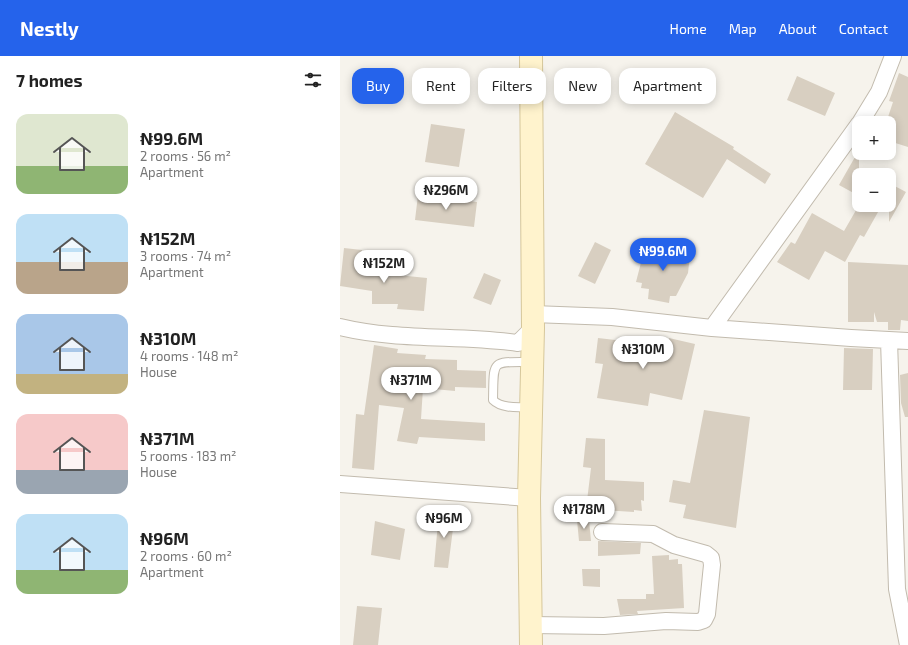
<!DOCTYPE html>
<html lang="en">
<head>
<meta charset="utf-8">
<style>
  :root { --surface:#fff; --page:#f2f2f2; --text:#222; --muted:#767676; --accent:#2563eb }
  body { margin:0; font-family:"Exo 2",sans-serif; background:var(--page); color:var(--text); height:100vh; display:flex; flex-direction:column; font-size:15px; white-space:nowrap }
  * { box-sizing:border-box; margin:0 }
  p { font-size:13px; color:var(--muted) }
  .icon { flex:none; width:22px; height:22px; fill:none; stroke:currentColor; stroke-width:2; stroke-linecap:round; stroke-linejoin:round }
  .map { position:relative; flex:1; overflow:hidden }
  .side { display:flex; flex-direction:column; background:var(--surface); width:340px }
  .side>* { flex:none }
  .hud { position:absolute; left:12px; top:12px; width:380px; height:36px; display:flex; gap:8px }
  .tools { position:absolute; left:512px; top:60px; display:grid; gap:8px }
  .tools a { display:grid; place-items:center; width:44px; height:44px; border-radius:8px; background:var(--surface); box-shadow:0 2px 10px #0003; font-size:20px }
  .price { position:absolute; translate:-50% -34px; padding:0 9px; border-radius:14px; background:#fff; color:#222; font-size:13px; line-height:26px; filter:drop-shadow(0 1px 2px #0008) }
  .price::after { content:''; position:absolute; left:50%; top:24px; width:12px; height:9px; margin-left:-6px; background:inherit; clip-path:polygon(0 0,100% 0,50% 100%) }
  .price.active { background:var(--accent); color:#fff }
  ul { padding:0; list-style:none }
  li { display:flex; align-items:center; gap:12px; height:100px; padding:0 16px }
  li span { display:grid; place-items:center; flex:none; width:112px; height:80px; border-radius:12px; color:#555 }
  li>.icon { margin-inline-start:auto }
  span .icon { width:48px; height:48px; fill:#fffc; stroke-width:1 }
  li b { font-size:17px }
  h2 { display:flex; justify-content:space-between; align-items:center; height:48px; padding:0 16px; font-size:17px }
  .pill { padding:0 14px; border-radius:12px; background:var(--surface); box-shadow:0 2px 10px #0003; font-size:14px; line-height:36px }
  .pill.active { background:var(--accent); color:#fff }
  header { display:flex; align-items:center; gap:24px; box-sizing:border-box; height:56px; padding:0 20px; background:var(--accent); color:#fff }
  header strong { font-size:19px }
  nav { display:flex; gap:22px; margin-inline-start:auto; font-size:14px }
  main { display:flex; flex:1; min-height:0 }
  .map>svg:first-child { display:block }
</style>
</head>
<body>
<header>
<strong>Nestly</strong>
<nav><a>Home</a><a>Map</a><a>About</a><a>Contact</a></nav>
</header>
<main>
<section class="side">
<h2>7 homes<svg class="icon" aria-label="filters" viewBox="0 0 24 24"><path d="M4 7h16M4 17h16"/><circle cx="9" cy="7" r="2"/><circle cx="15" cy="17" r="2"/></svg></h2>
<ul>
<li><span style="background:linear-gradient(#dfe7d0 65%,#8fb573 0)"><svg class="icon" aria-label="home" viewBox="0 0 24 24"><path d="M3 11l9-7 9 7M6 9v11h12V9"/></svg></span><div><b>₦99.6M</b><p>2 rooms · 56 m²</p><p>Apartment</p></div></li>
<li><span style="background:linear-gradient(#bfe0f5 60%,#b9a48a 0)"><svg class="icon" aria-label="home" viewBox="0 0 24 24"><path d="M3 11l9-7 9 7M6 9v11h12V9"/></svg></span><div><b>₦152M</b><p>3 rooms · 74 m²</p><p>Apartment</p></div></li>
<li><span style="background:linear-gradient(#a9c7e8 75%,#c2b280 0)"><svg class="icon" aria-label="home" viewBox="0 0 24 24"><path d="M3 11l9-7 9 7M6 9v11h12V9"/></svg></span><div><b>₦310M</b><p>4 rooms · 148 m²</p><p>House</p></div></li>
<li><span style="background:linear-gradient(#f6c9c9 70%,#9aa5b1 0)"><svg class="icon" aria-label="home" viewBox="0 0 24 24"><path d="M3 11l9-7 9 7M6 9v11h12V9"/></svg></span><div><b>₦371M</b><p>5 rooms · 183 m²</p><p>House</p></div></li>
<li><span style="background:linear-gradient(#bfe0f5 70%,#8fb573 0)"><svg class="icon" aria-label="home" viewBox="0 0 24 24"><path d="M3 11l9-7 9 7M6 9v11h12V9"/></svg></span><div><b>₦96M</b><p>2 rooms · 60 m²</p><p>Apartment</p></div></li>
</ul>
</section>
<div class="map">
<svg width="568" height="589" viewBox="0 0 568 589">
  <rect width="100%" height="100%" fill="#f6f3ec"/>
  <path fill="#d8cfc1" d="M 559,17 L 568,21 L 568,91 L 549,85 L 549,67 L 546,67 L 553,46 L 549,45 Z
    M 457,20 L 495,37 L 485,60 L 447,44 Z
    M 335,56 L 394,91 L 393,93 L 431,118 L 425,128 L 387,103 L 363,142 L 305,108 Z
    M 91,68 L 125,73 L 119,111 L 85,106 Z
    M 519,94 L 519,140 L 499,129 Z
    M 549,127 L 566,136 L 549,166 Z
    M 78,139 L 137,146 L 134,171 L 75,164 Z
    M 519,149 L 542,149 L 524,181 L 520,179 L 505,206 L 485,195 L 469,224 L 437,206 L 451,186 L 455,188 L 472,157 L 504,175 Z
    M 255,186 L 271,194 L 255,228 L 238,220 Z
    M 306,187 L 350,199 L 348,217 L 336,240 L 330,240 L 329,247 L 308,243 L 309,233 L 301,232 L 302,227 L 296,226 Z
    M 4,192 L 22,194 L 19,217 L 57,219 L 87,222 L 84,255 L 57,253 L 58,248 L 32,248 L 32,235 L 0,230 Z
    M 508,206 L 568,209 L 568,265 L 561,264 L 560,274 L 548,274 L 548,266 L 537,266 L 534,256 L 534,266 L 508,266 Z
    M 144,217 L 161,224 L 151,249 L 133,242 Z
    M 258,282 L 327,290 L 329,282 L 355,288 L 342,344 L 310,337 L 308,350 L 257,342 L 263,308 L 255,307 Z
    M 34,289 L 58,293 L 57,297 L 86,299 L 85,303 L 117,304 L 117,314 L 146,315 L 146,332 L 115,331 L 115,335 L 83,332 L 81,363 L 145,367 L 145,385 L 79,381 L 77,388 L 57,385 L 64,352 L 39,349 L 34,414 L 12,412 L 16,358 L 24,359 Z
    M 504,292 L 533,293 L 532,334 L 503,334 Z
    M 568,317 L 568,361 L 565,361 L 561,347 L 560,319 Z
    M 364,354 L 410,361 L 396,472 L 343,462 L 346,449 L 329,446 L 333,424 L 350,427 Z
    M 246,382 L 265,383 L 265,424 L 304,426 L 304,445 L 301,444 L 302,455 L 294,454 L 294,456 L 246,453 L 251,412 L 243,411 Z
    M 99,455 L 115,457 L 108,512 L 94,511 Z
    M 237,464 L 249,464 L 251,485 L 239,485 Z
    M 35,465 L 65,473 L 60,504 L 31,499 Z
    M 258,485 L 301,487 L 300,498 L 258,500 Z
    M 329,499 L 329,504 L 338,503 L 338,508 L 342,508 L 344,552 L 297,555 L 298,558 L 280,559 L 277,543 L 306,543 L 306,538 L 314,538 L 312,500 Z
    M 242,513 L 260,513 L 260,531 L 243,530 Z
    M 17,550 L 42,552 L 38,589 L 13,589 Z"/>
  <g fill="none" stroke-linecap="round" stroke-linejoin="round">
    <g stroke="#c2bbae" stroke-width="10">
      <path id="lane" d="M 190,351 C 179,351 162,353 153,344 C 154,303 150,306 192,306"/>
    </g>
    <g stroke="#c2bbae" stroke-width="18">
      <path id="street" d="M 520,67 L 539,36 L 553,0
        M 193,258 L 272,261 L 372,272 L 511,282 L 568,285
        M 0,271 C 58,285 119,279 178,287 L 193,272
        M 372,272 L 519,68
        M 549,284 L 557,533 L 568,589
        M 0,428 L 189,442
        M 191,569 L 264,570 L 326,565 L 358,566 L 364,564 L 367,558 L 372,509 L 371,502 L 366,498 L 334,489 L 313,478 L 262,476"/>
    </g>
    <g stroke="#d6c79b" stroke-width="24">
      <path id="secondary" d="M 191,0 L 193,272 L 189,442 L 191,589"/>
    </g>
    <use href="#lane" stroke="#fff" stroke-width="8"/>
    <use href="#street" stroke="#fff" stroke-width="16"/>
    <use href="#secondary" stroke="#fff3cd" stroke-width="22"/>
  </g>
</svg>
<div class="tools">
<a>+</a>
<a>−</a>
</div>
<b class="price" style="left:106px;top:155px">₦296M</b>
<b class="price active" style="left:323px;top:216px">₦99.6M</b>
<b class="price" style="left:44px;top:228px">₦152M</b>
<b class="price" style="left:303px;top:314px">₦310M</b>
<b class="price" style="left:71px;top:345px">₦371M</b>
<b class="price" style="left:244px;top:474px">₦178M</b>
<b class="price" style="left:104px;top:483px">₦96M</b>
<div class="hud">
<a class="pill active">Buy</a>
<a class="pill">Rent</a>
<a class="pill">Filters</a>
<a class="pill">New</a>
<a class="pill">Apartment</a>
</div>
</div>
</main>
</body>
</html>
